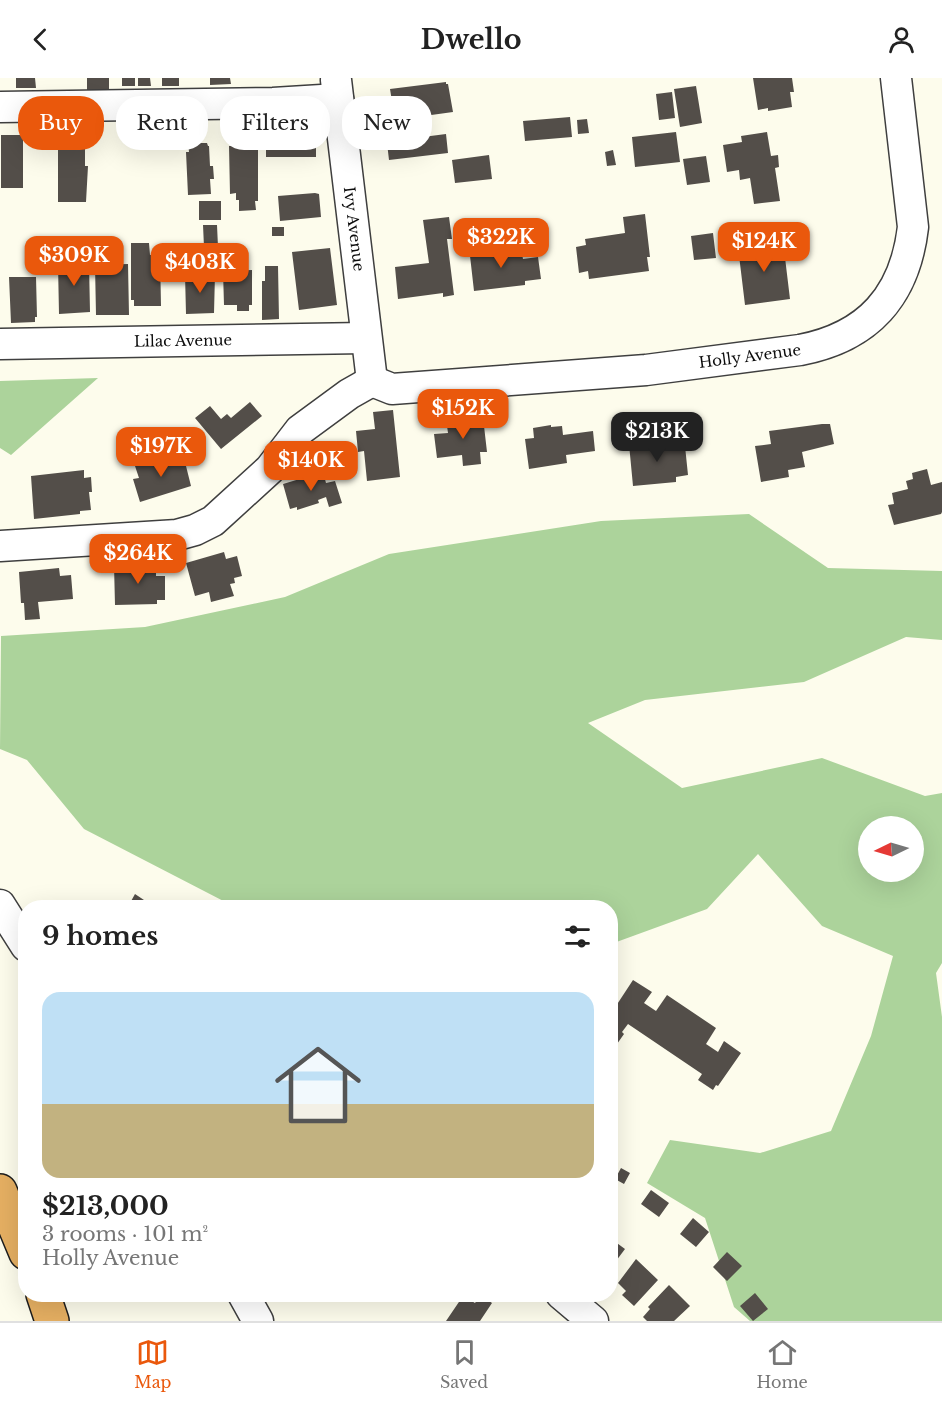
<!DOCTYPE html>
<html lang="en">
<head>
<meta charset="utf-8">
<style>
  :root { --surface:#fff; --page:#f2f2f2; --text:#222; --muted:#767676; --line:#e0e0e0; --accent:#ea580c }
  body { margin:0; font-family:"Libre Baskerville",serif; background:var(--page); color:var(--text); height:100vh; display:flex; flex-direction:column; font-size:22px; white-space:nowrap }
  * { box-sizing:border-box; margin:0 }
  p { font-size:20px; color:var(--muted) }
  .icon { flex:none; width:33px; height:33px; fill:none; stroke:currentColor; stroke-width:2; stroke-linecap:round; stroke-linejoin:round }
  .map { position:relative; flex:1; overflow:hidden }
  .side { position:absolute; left:18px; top:822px; width:600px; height:402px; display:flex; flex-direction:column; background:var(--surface); border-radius:24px; box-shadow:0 6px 24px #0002 }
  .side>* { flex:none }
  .guide { position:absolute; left:18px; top:18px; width:600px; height:54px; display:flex; gap:12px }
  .needle { width:39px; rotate:265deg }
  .buttons { position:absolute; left:858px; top:738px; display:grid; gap:12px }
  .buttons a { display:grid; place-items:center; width:66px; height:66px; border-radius:50%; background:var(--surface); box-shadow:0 6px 24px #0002; font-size:30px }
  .price { position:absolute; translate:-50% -51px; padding:0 14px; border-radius:12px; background:var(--accent); color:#fff; font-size:20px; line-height:39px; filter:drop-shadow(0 2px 3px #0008) }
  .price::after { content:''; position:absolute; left:50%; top:36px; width:18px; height:14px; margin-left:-9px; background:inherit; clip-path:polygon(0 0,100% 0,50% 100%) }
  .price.on { background:#222; color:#fff }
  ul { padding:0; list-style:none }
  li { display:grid; align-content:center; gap:12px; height:318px; padding:0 24px }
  li span { display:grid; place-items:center; height:186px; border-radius:18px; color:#555 }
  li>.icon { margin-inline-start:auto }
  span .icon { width:108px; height:108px; fill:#fffc; stroke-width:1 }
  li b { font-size:26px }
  h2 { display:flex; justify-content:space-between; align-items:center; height:72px; padding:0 24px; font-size:26px }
  .tag { padding:0 21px; border-radius:24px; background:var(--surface); box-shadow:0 6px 24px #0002; font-size:21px; line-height:54px }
  .tag.on { background:var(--accent); color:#fff }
  header { display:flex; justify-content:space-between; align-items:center; height:78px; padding:0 24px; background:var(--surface); font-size:27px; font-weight:700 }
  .dock { display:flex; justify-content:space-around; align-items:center; height:84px; border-top:2px solid var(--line); background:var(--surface); font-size:16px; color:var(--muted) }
  .dock a { display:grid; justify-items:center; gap:3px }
  .dock .on { color:var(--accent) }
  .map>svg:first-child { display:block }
</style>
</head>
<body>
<header><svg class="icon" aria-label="back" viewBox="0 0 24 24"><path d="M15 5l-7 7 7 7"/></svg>Dwello<svg class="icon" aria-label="person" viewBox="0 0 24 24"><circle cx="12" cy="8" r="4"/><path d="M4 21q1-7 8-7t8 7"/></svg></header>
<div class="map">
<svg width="942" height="1243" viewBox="0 0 942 1243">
  <rect width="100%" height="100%" fill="#fdfcec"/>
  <path fill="#acd39b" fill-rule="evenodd" d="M 98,300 L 11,377 L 0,370 L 0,303 Z
    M 749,436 L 828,490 L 942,493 L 942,562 L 906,559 L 804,604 L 645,622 L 588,645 L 682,710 L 822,680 L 925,718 L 942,715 L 942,885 L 936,895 L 942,939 L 942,1243 L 750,1243 L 734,1229 L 705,1140 L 647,1105 L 670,1062 L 760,1075 L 831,1053 L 871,958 L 893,878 L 822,848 L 758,776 L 707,831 L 611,866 L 610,830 L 235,829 L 84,751 L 27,682 L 0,671 L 1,558 L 145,549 L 285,519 L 389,476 L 601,443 ZM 868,748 L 914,748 L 914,794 L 868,794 Z"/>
  <path fill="#534e49" d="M 16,0 L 35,0 L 36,10 L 16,10 Z
    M 87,0 L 109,0 L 109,14 L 87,14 Z
    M 122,0 L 135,0 L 135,8 L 122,8 Z
    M 138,0 L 150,0 L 151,8 L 138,8 Z
    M 162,0 L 179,0 L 179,8 L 162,8 Z
    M 210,0 L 230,0 L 231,6 L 210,7 Z
    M 753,0 L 792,0 L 794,14 L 790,14 L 792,29 L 768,33 L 768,30 L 758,32 Z
    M 446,4 L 446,6 L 448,6 L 453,34 L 395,42 L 390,11 Z
    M 696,8 L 702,45 L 680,49 L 674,11 Z
    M 672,14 L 675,40 L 659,42 L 656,16 Z
    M 570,39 L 572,59 L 525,63 L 523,43 Z
    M 587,41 L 589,55 L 578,56 L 577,42 Z
    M 276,53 L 316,53 L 316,79 L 266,79 L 266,60 L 276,60 Z
    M 676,54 L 680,84 L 635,89 L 632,59 Z
    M 767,54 L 771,78 L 778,77 L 779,89 L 775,90 L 780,123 L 754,126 L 750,100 L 740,102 L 739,92 L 727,94 L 723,67 L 742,64 L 741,58 Z
    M 446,56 L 448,75 L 389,82 L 387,65 L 392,65 L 392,63 Z
    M 1,57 L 23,57 L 23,110 L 1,110 Z
    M 234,62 L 249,62 L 249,67 L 258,66 L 258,123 L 255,123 L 256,132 L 239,133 L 239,122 L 236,122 L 236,115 L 230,116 L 229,68 L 234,68 Z
    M 58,65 L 85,65 L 85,88 L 88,88 L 86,124 L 58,124 Z
    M 188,65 L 207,65 L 208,68 L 209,68 L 210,88 L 213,88 L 214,101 L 210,101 L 211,116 L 188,117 L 186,74 L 189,74 Z
    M 613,72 L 616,87 L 607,88 L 605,74 Z
    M 489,77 L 492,101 L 455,105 L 452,82 Z
    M 706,78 L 710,104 L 687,107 L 683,81 Z
    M 315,115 L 319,116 L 321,139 L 280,143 L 278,118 Z
    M 199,123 L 221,123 L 221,142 L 199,142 Z
    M 645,136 L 650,179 L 647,179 L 649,193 L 589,201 L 588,193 L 579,195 L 576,169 L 586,167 L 585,161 L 625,155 L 623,139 Z
    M 449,139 L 452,161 L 447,161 L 454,217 L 443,219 L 443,215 L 398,221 L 395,189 L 429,185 L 423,142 Z
    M 203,147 L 217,147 L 218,169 L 204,169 Z
    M 272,149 L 284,149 L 284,158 L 272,158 Z
    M 713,155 L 716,180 L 694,182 L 691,158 Z
    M 783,163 L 790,221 L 745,227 L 738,169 Z
    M 131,165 L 149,165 L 150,177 L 160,176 L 161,228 L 134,228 L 134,222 L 131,222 Z
    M 494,166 L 496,179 L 522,176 L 523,181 L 538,179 L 541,201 L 525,203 L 525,207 L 474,213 L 469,169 Z
    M 330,170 L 337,227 L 299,232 L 292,174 Z
    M 61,180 L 75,180 L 75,186 L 89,185 L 90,234 L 59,236 L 58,186 L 61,186 Z
    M 128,186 L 129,237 L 96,237 L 95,187 Z
    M 265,188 L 278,188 L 279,241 L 262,242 L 262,203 L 265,203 Z
    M 252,192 L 252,227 L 249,227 L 249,233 L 237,233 L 237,227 L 224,227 L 223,193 Z
    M 185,196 L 215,196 L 214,235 L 186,236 Z
    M 9,199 L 36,199 L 37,239 L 35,239 L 35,244 L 11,245 Z
    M 250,324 L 262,338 L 221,371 L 195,340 L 210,328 L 221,341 L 227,336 L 231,340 Z
    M 393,332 L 400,399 L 367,403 L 364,373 L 358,374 L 356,353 L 375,351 L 373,334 Z
    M 479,335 L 480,348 L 484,348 L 487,374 L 480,374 L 481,386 L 463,388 L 462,377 L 437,380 L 434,356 L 448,355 L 447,348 L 456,347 L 455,337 Z
    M 822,346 L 830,346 L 834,366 L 802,374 L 805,389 L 788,392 L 789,399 L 761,404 L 755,368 L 771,366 L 769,353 Z
    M 551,347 L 551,349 L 562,348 L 563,357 L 593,353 L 595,373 L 566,377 L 567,385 L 529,391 L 525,361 L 534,360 L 533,350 Z
    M 671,362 L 672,370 L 685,368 L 688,397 L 676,399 L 676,404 L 633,408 L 629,366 Z
    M 172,378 L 174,387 L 185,384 L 191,408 L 140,424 L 133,401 L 139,400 L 135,388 Z
    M 927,391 L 931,407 L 942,404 L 942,434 L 941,436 L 894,447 L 888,427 L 894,426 L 892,415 L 908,411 L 906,403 L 913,401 L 912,395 Z
    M 84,392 L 84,400 L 91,399 L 92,414 L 89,414 L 91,432 L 80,433 L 80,436 L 34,441 L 31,398 Z
    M 323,394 L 326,405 L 335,403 L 342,425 L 329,429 L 326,419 L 318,422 L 319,425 L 297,432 L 297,429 L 290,431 L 283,406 Z
    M 224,474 L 226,481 L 237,478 L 242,498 L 234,500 L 235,505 L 230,506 L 234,518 L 211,524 L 209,514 L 195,518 L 186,485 Z
    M 114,487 L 156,487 L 156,498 L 165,498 L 165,522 L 157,522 L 157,526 L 115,527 Z
    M 59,490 L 60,498 L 71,497 L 73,521 L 38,524 L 40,541 L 25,542 L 24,525 L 21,525 L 19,494 Z
    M 135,816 L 156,830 L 123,830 L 128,823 L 130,825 Z
    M 633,902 L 652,914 L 644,925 L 656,933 L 667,917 L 716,950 L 706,966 L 718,974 L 724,963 L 741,975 L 718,1008 L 716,1007 L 713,1012 L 698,1002 L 702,996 L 628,946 L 622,954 L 624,956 L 610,976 L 610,934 L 612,934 Z
    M 621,1090 L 630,1095 L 624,1106 L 615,1101 Z
    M 651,1112 L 669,1125 L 659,1139 L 641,1126 Z
    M 693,1140 L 709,1154 L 696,1169 L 680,1156 Z
    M 610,1160 L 625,1171 L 610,1191 Z
    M 727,1174 L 742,1188 L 727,1203 L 713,1189 Z
    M 636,1181 L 658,1202 L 634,1228 L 622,1217 L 626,1213 L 618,1205 Z
    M 669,1207 L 690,1228 L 674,1243 L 647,1243 L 643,1239 L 650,1231 L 648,1229 Z
    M 755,1215 L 768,1231 L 753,1243 L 740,1228 Z
    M 481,1217 L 492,1225 L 480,1243 L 446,1243 L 463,1218 L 475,1225 Z"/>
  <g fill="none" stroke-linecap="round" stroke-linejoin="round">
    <g stroke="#3f3f3f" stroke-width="33">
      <g id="minor">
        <path id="s1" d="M 336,2 L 372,303"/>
        <path d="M 0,29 L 273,25 L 338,21"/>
        <path id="s2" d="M 0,266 L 365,260"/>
        <path id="s3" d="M 372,303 L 392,311 L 646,292 L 800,272 C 868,259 905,218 913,149 L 896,0"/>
        <path d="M 0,468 L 177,457 L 195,452 L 213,443 L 270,391 L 300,352 L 349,316 L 372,303"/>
        <path d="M 0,827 L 26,868"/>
        <path d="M 243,1216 L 258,1243"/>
        <path d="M 561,1216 L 593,1243"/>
      </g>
    </g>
    <g stroke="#1d1d1d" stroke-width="36">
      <path id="highway" d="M 0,1113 L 26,1175
        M 43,1216 L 52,1243"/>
    </g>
    <use href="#minor" stroke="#fff" stroke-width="30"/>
    <use href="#highway" stroke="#e5af62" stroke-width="33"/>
  </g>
  <g text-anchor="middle" stroke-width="6" stroke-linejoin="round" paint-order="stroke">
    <g font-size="15" fill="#0c0c0c" stroke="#fff">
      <text dy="5" stroke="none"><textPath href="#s1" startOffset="150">Ivy Avenue</textPath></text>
      <text dy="5" stroke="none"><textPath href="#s2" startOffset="183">Lilac Avenue</textPath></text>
      <text dy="5" stroke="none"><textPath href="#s3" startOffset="381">Holly Avenue</textPath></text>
    </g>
  </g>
</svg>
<div class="buttons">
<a><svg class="needle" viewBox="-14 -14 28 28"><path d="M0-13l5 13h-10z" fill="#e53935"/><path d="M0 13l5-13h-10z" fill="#767676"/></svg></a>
</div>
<b class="price" style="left:501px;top:191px">$322K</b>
<b class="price" style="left:764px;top:195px">$124K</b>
<b class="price" style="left:74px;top:209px">$309K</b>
<b class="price" style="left:200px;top:216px">$403K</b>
<b class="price" style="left:463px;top:362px">$152K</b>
<b class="price on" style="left:657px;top:385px">$213K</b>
<b class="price" style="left:161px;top:400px">$197K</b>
<b class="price" style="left:311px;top:414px">$140K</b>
<b class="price" style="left:138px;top:507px">$264K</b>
<div class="guide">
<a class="tag on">Buy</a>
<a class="tag">Rent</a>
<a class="tag">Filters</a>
<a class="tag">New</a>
</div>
<section class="side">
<h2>9 homes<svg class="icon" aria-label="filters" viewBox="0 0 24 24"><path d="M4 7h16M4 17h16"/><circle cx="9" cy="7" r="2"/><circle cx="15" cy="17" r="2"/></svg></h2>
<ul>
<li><span style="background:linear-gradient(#bfe0f5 60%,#c2b280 0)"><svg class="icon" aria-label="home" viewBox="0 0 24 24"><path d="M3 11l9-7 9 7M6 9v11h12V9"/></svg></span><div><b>$213,000</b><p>3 rooms · 101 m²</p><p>Holly Avenue</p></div></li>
</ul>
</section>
</div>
<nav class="dock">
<a class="on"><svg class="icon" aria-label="map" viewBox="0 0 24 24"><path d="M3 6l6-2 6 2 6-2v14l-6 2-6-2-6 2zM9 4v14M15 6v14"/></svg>Map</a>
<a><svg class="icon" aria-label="saved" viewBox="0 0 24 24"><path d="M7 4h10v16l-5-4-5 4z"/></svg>Saved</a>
<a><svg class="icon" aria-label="home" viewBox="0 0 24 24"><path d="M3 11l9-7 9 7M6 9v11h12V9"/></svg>Home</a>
</nav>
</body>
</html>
